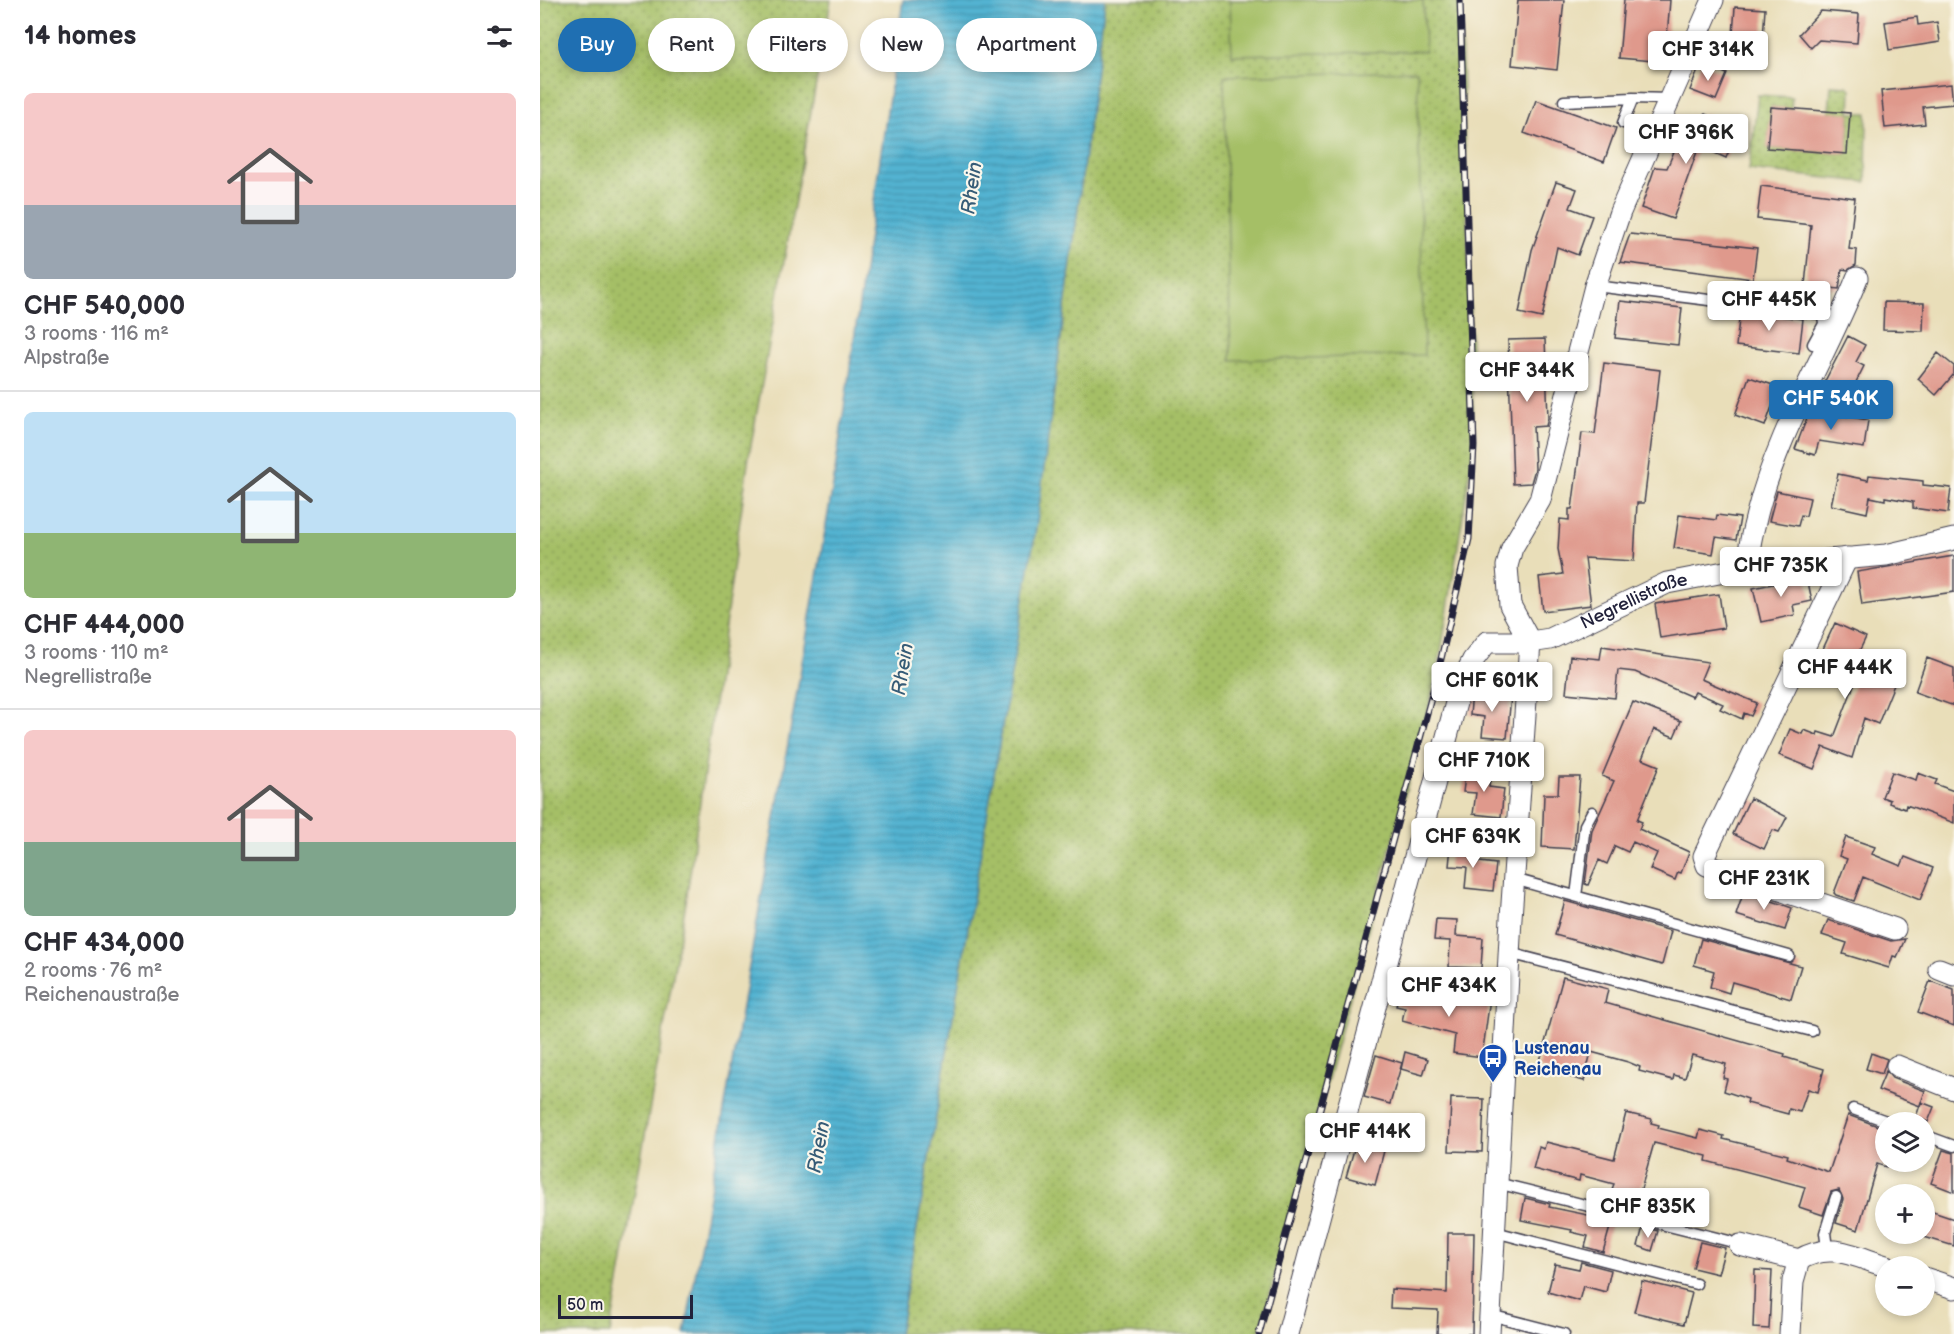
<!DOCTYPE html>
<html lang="en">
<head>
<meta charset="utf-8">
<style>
  :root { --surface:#fff; --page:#f2f2f3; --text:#2b2b33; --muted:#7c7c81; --line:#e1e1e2; --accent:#1f6fb2 }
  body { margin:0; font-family:"Balsamiq Sans",sans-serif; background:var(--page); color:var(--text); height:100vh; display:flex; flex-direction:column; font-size:22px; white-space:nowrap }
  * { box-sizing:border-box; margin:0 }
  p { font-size:20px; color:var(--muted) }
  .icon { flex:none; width:33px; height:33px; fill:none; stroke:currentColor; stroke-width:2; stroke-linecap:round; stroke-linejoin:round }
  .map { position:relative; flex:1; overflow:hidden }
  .sheet { display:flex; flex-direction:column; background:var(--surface); width:540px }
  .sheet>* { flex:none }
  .hud { position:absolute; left:18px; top:18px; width:570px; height:54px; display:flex; gap:12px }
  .buttons { position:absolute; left:1335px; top:1112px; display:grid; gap:12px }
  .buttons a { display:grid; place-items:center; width:60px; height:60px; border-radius:50%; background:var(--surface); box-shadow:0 3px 9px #0003; font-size:30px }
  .scale { position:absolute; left:18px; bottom:15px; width:135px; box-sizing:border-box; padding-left:6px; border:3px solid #22223b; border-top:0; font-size:16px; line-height:21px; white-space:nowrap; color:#22223b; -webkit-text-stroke:4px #fbf7ec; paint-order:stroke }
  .price { position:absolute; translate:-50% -51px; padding:0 14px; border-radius:6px; background:#fff; color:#222; font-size:20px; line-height:39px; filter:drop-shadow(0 2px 3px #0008) }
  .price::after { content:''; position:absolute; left:50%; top:36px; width:18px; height:14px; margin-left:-9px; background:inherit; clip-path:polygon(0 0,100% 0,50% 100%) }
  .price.active { background:var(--accent); color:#fff }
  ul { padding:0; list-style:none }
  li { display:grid; align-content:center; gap:12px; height:318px; padding:0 24px }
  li+li { border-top:2px solid var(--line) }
  li span { display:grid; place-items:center; height:186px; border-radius:9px; color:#555 }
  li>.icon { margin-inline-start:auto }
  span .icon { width:108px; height:108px; fill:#fffc; stroke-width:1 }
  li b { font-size:26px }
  h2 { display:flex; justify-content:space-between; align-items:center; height:72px; padding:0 24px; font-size:26px }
  .pill { padding:0 21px; border-radius:27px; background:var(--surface); box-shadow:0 3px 9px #0003; font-size:21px; line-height:54px }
  .pill.active { background:var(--accent); color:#fff }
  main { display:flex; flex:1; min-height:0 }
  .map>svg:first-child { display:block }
</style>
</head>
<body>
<main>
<section class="sheet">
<h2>14 homes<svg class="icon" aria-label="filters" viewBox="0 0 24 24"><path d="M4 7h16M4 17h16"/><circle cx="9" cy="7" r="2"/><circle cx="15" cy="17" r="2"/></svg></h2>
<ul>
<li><span style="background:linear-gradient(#f6c9c9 60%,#9aa5b1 0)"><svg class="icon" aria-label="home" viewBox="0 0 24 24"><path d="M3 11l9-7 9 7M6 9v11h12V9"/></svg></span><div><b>CHF 540,000</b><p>3 rooms · 116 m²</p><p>Alpstraße</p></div></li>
<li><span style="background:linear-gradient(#bfe0f5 65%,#8fb573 0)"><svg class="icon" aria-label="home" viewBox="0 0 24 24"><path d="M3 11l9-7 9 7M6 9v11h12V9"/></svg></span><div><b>CHF 444,000</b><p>3 rooms · 110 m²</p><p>Negrellistraße</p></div></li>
<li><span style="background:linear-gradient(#f6c9c9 60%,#7fa58c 0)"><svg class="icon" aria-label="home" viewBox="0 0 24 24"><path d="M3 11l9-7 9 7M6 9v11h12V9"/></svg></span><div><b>CHF 434,000</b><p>2 rooms · 76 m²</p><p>Reichenaustraße</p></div></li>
</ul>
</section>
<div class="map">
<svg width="1414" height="1334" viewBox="0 0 1414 1334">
  <defs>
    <pattern id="grass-dots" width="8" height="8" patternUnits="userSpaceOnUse" patternTransform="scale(1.5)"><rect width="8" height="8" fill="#a5bf66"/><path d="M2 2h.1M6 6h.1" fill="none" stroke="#869b55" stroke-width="1.8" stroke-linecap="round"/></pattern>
    <pattern id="water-rules" width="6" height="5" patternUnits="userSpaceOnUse" patternTransform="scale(1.5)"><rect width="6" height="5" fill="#53b3d1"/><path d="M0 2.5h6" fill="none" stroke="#4491ab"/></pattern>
  </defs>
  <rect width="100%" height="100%" fill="#fbf7ec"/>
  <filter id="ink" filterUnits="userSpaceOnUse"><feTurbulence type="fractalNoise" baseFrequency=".0167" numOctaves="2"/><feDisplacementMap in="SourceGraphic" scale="12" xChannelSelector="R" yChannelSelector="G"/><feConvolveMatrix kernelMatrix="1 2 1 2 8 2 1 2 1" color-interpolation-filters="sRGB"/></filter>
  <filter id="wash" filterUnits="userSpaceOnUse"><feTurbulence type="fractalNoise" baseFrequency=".008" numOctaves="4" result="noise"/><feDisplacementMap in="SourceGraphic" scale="24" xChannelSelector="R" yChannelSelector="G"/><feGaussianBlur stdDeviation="1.35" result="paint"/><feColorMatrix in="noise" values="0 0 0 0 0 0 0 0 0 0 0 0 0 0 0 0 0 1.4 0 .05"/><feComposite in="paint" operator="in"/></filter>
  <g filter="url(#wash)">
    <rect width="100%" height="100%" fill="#e9deb9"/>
    <path fill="url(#grass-dots)" stroke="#647050" stroke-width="1.5" d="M 0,0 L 291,0 L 209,456 L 146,902 L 70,1334 L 0,1334 Z
      M 565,0 L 920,0 L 934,446 L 897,676 L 719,1334 L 359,1334 L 435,886 L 516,376 Z
      M 1291,85 L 1307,86 L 1311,89 L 1310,113 L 1327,113 L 1326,182 L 1209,170 L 1218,95 L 1252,97 L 1251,109 L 1231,107 L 1228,148 L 1307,154 L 1310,114 L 1289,112 Z"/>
    <path fill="#a5bf66" stroke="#647050" stroke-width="1.5" d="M 690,0 L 883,0 L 885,51 L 692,55 Z
      M 877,71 L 884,355 L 691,360 L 684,76 Z"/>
    <path fill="url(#water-rules)" stroke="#3a6a86" stroke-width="1.5" d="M 363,0 L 565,0 L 497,522 L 359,1334 L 145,1334 L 293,485 Z"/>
    <g id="blocks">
      <path fill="#df998c" d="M 978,0 L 1024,0 L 1017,70 L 972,65 Z
        M 1084,0 L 1130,0 L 1125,62 L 1079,58 Z
        M 1195,7 L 1225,9 L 1223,38 L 1193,35 Z
        M 1281,11 L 1319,14 L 1317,43 L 1279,40 L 1271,48 L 1259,34 Z
        M 1377,17 L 1378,25 L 1397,22 L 1400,42 L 1349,50 L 1345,22 Z
        M 1161,63 L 1187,74 L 1176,100 L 1150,90 Z
        M 1411,84 L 1413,104 L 1383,107 L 1385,124 L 1345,128 L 1341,91 Z
        M 996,100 L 1076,128 L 1064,162 L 984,133 Z
        M 1231,107 L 1310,113 L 1307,154 L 1227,148 Z
        M 1165,114 L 1198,129 L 1186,158 L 1159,146 L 1133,219 L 1101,208 L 1115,167 L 1127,168 L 1144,128 L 1157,133 Z
        M 1016,182 L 1037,189 L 1030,208 L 1052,216 L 1038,255 L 1017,247 L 1002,318 L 979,313 L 992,250 Z
        M 1221,186 L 1315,198 L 1309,249 L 1317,250 L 1316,265 L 1308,270 L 1302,269 L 1299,289 L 1265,285 L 1271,225 L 1217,219 Z
        M 1090,234 L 1217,248 L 1213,279 L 1080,262 Z
        M 1080,301 L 1142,308 L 1138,345 L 1075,338 Z
        M 1344,302 L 1384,303 L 1383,331 L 1343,330 Z
        M 1200,311 L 1263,319 L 1259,353 L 1196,346 Z
        M 1308,336 L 1325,345 L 1316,362 L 1324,366 L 1309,396 L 1284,383 Z
        M 1005,339 L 1008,418 L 1006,426 L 993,427 L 995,469 L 991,483 L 973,484 L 968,340 Z
        M 1398,353 L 1414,366 L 1414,374 L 1396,395 L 1378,379 Z
        M 1064,363 L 1120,370 L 1104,503 L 1097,503 L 1094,561 L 1045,558 L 1051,605 L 1003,611 L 999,577 L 1023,574 L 1018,549 L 1020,519 L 1029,520 L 1029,509 L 1032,509 L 1042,433 L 1055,434 Z
        M 1209,377 L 1239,387 L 1225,426 L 1195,415 Z
        M 1270,410 L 1328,420 L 1324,448 L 1279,441 L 1275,455 L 1255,449 Z
        M 1298,474 L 1328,480 L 1329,475 L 1383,481 L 1383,485 L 1411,488 L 1408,513 L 1373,508 L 1373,502 L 1345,497 L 1345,500 L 1330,497 L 1327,513 L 1291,505 Z
        M 1237,491 L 1270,498 L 1266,516 L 1261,515 L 1258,526 L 1229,521 Z
        M 1139,515 L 1176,520 L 1177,515 L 1200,518 L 1196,540 L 1176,537 L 1173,554 L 1134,548 Z
        M 1414,556 L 1414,592 L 1322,605 L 1317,572 Z
        M 1267,577 L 1272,601 L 1253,605 L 1255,615 L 1221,622 L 1213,588 Z
        M 1179,594 L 1184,628 L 1120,638 L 1115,604 Z
        M 1295,623 L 1326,637 L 1316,658 L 1358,675 L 1338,724 L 1324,718 L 1312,758 L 1283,747 L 1274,769 L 1239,755 L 1250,729 L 1262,734 L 1264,730 L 1277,735 L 1278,732 L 1294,737 L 1316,680 L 1277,662 Z
        M 1062,646 L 1168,662 L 1161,679 L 1217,703 L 1211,716 L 1204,713 L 1202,719 L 1180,709 L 1183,704 L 1155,692 L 1152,697 L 1095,672 L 1078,670 L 1075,698 L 1026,693 L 1030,656 L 1060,659 Z
        M 1387,658 L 1414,668 L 1414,706 L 1375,692 Z
        M 932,692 L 971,696 L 967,738 L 942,736 L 944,717 L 930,715 Z
        M 1093,702 L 1141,721 L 1134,737 L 1114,729 L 1102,759 L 1119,766 L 1097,820 L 1102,822 L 1099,829 L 1149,852 L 1141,873 L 1138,872 L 1135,880 L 1110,869 L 1117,853 L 1093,842 L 1088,852 L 1075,846 L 1067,864 L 1059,860 L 1048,885 L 1045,884 L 1052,830 L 1074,781 L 1062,776 Z
        M 926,769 L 951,772 L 949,787 L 964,789 L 961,817 L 933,814 L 936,793 L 923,792 Z
        M 1352,772 L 1376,780 L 1378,773 L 1397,780 L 1395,784 L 1414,791 L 1414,823 L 1375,808 L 1366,805 L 1365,809 L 1349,803 L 1350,800 L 1342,797 Z
        M 1019,777 L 1040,777 L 1034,849 L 1002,847 L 1004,794 L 1018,794 Z
        M 1210,798 L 1247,817 L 1239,832 L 1233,830 L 1224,849 L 1193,834 Z
        M 1306,837 L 1335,847 L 1332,854 L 1361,866 L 1365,857 L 1393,868 L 1380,900 L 1323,877 L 1314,901 L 1296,895 L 1294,893 L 1307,859 L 1299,856 Z
        M 911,846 L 933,848 L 932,861 L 956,864 L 953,891 L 925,888 L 927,867 L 909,866 Z
        M 1204,891 L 1252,908 L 1245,930 L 1196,915 Z
        M 1025,901 L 1131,931 L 1122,965 L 1015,935 Z
        M 896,919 L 917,920 L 916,936 L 943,938 L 941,968 L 909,967 L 910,941 L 894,940 Z
        M 1288,920 L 1351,941 L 1365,939 L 1357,957 L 1353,956 L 1349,968 L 1303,954 L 1307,943 L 1282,935 Z
        M 1161,939 L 1261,966 L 1251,999 L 1192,982 L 1189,993 L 1170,987 L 1174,971 L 1154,965 Z
        M 1023,977 L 1068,989 L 1065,1003 L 1245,1054 L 1244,1057 L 1284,1069 L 1278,1092 L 1268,1089 L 1260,1112 L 1249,1109 L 1248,1114 L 1207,1103 L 1208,1099 L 1184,1091 L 1187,1079 L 1183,1078 L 1186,1064 L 1152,1055 L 1145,1078 L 1134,1075 L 1133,1080 L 1099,1071 L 1100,1067 L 1088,1062 L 1051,1052 L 1044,1081 L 998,1068 Z
        M 1390,981 L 1414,990 L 1414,1026 L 1378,1012 Z
        M 862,985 L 879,989 L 878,992 L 920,1003 L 921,994 L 950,998 L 942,1057 L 913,1053 L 915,1035 L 862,1021 L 865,1008 L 856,1006 Z
        M 865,1052 L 888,1059 L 883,1075 L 861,1069 Z
        M 1331,1053 L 1347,1059 L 1342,1074 L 1326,1069 Z
        M 836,1055 L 862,1063 L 850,1104 L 824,1097 Z
        M 1346,1071 L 1352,1078 L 1385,1091 L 1380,1106 L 1338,1090 Z
        M 911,1098 L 944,1099 L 942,1152 L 909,1151 Z
        M 1381,1102 L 1394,1107 L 1388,1122 L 1376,1117 Z
        M 1086,1113 L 1112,1119 L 1111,1123 L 1119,1125 L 1118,1128 L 1158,1138 L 1160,1130 L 1184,1136 L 1183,1139 L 1248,1155 L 1247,1158 L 1289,1172 L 1308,1115 L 1346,1129 L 1346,1167 L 1337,1164 L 1318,1230 L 1296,1223 L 1303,1199 L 1299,1190 L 1291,1192 L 1283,1215 L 1259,1207 L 1265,1187 L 1166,1161 L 1167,1156 L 1114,1143 L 1099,1196 L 1072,1189 L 1074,1184 L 1040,1175 L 1039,1181 L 993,1169 L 999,1147 L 1004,1149 L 1006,1142 L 1074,1159 Z
        M 816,1143 L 844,1151 L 835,1185 L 806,1177 Z
        M 1403,1150 L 1414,1153 L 1414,1192 L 1391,1183 Z
        M 985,1198 L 1010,1204 L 1009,1207 L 1072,1220 L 1063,1252 L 1045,1247 L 1048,1236 L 1031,1232 L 1032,1230 L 981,1220 Z
        M 1384,1209 L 1414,1219 L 1414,1246 L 1384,1237 Z
        M 1103,1227 L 1118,1231 L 1112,1251 L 1098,1246 Z
        M 908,1233 L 934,1233 L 932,1334 L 897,1334 L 898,1310 L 850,1308 L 851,1289 L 907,1293 Z
        M 1160,1242 L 1185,1248 L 1178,1274 L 1153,1268 Z
        M 1041,1262 L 1071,1270 L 1066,1292 L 1043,1286 L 1039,1301 L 1008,1292 L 1015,1264 L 1039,1269 Z
        M 1215,1270 L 1232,1271 L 1229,1329 L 1213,1328 Z
        M 1102,1281 L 1152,1293 L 1144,1324 L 1094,1312 Z"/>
    </g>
  </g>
  <g filter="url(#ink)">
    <use href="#blocks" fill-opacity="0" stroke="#403e4e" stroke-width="1.5"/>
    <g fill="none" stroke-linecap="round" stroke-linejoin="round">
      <g stroke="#403e4e" stroke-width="13">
        <path id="lane" d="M 1024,101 L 1093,98
          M 1083,123 L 1093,98 L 1129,99
          M 1055,286 L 1283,314 L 1284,324 L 1273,344
          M 974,879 L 1249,956
          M 1036,896 L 1045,825 L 1052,812
          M 969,953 L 1272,1031
          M 1313,1109 L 1349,1122
          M 1384,1135 L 1414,1146
          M 957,1183 L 1189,1241
          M 955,1232 L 1156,1284
          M 1287,1248 L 1285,1233 L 1296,1197
          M 950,1315 L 1024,1334"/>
      </g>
      <g stroke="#403e4e" stroke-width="23">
        <g id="street">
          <path d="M 1307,558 L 1164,856 L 1167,865 L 1355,929"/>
          <path d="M 1210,567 C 1207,548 1213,532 1217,514 C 1239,428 1285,359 1317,278"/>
          <path d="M 990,642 L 970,605 L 967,566 L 972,548 L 1000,500 L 1055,286 L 1080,212 L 1173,0"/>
          <path d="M 1399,969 L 1414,975"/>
          <path d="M 1357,1066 L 1414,1089"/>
          <path d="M 1200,1245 L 1259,1260"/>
          <path d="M 1384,1278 L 1414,1288"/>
          <path id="s1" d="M 748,1334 L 921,684 L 933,660 L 947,642 L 990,642 L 1010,639 L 1127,583 L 1210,567 L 1346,555 L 1414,539"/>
          <path d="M 949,1334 L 971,918 L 990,642"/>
          <path d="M 1250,1334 L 1253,1281 L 1259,1260 C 1290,1241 1313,1256 1346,1266"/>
        </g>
      </g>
      <use href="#lane" stroke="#fff" stroke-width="10"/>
      <use href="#street" stroke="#fff" stroke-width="21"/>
      <g stroke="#22223b" stroke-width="7">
        <path id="rail" d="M 719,1334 L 897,676 L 929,539 L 934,446 L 920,0"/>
      </g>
      <use href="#rail" stroke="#fbf7ec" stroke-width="4.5" stroke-dasharray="14" stroke-linecap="butt"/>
    </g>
  </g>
  <defs>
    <g id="bus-pin" transform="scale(1.5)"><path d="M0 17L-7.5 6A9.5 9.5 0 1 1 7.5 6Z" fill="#1a4fb4" stroke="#fbf7ec"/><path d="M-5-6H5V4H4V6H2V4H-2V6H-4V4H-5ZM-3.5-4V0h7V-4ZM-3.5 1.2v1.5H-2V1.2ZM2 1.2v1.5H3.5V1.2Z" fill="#fff"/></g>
  </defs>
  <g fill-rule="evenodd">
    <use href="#bus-pin" x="953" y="1058"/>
  </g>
  <g text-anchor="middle" stroke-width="4.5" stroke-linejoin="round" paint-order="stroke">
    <g font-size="18" fill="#22223b" stroke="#fbf7ec">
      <text dy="6" stroke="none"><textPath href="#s1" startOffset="878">Negrellistraße</textPath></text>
    </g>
    <g font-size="18" font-weight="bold" fill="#164399" stroke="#fbf7ec" text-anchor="start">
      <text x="974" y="1054">Lustenau<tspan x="974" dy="21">Reichenau</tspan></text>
    </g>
    <g font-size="20" font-style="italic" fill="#365c77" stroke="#fbf7ec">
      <text transform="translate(431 188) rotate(-82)" y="7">Rhein</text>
      <text transform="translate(362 669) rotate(-81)" y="7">Rhein</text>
      <text transform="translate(278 1147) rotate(-80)" y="7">Rhein</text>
    </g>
  </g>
</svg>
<div class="buttons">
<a><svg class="icon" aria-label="layers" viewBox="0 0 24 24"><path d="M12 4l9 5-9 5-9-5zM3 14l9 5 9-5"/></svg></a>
<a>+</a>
<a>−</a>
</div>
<div class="scale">50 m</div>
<b class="price" style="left:1168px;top:82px">CHF 314K</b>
<b class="price" style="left:1146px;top:165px">CHF 396K</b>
<b class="price" style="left:1229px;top:332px">CHF 445K</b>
<b class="price" style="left:987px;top:403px">CHF 344K</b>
<b class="price active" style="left:1291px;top:431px">CHF 540K</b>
<b class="price" style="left:1241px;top:598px">CHF 735K</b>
<b class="price" style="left:1305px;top:700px">CHF 444K</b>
<b class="price" style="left:952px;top:713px">CHF 601K</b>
<b class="price" style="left:944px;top:793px">CHF 710K</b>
<b class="price" style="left:933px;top:869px">CHF 639K</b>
<b class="price" style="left:1224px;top:911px">CHF 231K</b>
<b class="price" style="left:909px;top:1018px">CHF 434K</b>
<b class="price" style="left:825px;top:1164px">CHF 414K</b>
<b class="price" style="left:1108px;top:1239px">CHF 835K</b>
<div class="hud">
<a class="pill active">Buy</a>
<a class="pill">Rent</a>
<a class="pill">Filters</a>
<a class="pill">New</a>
<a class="pill">Apartment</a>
</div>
</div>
</main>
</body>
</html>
